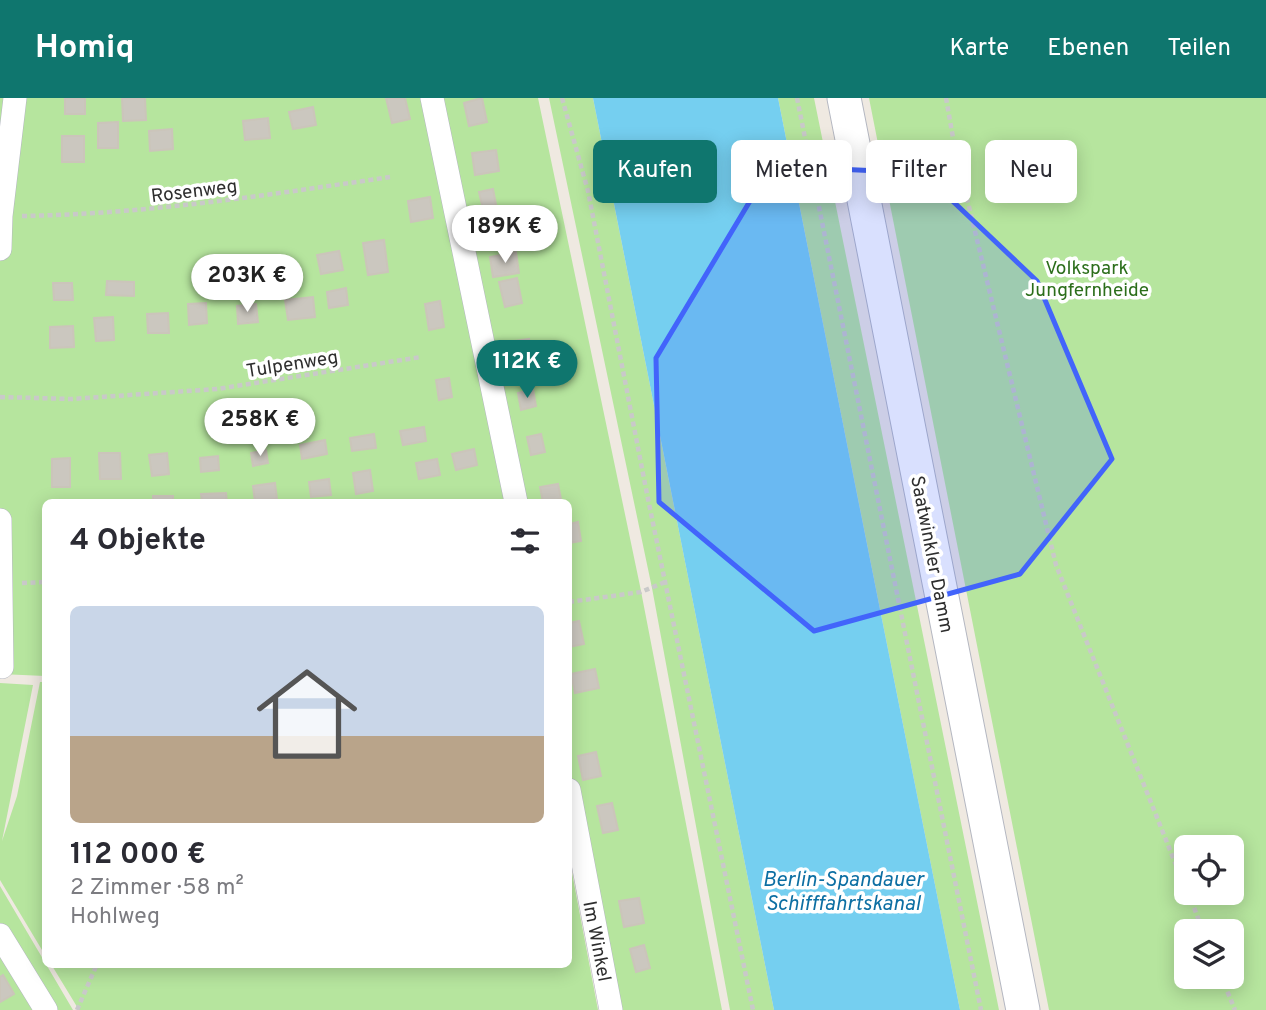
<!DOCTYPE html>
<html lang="de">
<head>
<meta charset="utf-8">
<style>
  :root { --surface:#fff; --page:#f7f7f7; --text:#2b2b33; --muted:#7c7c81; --accent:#0f766e }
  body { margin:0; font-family:Overpass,sans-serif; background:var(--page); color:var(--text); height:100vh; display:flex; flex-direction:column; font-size:26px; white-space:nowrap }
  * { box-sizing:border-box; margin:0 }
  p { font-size:23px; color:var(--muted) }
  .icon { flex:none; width:38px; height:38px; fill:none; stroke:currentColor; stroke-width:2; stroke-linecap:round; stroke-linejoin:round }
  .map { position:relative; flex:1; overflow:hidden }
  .details { position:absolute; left:42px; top:401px; width:530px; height:469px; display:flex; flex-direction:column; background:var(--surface); border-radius:10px; box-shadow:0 4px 18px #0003 }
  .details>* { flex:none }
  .banner { position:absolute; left:593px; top:42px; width:567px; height:63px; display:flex; gap:14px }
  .controls { position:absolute; left:1174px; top:737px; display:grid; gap:14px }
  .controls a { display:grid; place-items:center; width:70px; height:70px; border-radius:10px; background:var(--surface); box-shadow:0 4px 18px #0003; font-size:35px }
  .price { position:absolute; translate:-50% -60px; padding:0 16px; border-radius:24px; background:#fff; color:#222; font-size:23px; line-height:46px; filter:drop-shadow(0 2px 4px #0008) }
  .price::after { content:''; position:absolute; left:50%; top:42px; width:21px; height:16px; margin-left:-10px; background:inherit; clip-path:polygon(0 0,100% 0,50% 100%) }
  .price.current { background:var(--accent); color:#fff }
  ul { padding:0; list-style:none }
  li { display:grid; align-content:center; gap:14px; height:371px; padding:0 28px }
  li span { display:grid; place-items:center; height:217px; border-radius:10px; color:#555 }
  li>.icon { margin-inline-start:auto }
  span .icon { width:126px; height:126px; fill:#fffc; stroke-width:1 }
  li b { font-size:30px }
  h2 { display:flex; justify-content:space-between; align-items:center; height:84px; padding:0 28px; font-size:30px }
  .tag { padding:0 24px; border-radius:10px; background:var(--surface); box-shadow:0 4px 18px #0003; font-size:24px; line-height:63px }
  .tag.current { background:var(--accent); color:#fff }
  header { display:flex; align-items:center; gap:42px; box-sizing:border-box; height:98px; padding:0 35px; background:var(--accent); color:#fff }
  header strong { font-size:33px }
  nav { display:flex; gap:38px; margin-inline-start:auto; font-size:24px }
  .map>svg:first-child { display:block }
</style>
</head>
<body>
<header>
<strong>Homiq</strong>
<nav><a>Karte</a><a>Ebenen</a><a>Teilen</a></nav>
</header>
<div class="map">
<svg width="1266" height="912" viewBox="0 0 1266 912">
  <rect width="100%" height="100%" fill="#efe9e1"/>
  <path fill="#b6e59e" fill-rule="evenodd" d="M 0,0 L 538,0 L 640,488 L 722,912 L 604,912 L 569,735 L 569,404 L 46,404 L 45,578 L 0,576 Z
    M 549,0 L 593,0 L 774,912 L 730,912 L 652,490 Z
    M 778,0 L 814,0 L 999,912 L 960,912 Z
    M 869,0 L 1266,0 L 1266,912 L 1049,912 ZM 1186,749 L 1232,749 L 1232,794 L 1186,794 ZM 1186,833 L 1232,833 L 1232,878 L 1186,878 Z
    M 40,584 L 46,584 L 45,857 L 0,782 L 0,585 L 33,587 L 2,743 L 17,698 Z
    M 569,759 L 598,912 L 79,912 L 51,866 L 569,866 Z
    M 0,788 L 73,912 L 51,912 L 0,839 Z
    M 0,855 L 36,912 L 0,912 Z"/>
  <path fill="#75cff0" d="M 593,0 L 778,0 L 960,912 L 774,912 Z"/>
  <path fill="#cbc7bf" stroke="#cbc5ba" stroke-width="2" d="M 65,0 L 85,0 L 85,16 L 65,16 Z
    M 122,0 L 145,0 L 146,22 L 123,23 Z
    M 386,0 L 405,0 L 410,21 L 392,25 Z
    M 482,0 L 487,24 L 469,28 L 464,5 Z
    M 313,9 L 316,27 L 293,31 L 289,14 Z
    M 268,20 L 270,40 L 245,42 L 243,23 Z
    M 118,24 L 118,50 L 98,50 L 98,25 Z
    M 172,31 L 173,51 L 150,53 L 149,33 Z
    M 62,38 L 84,38 L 84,64 L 62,64 Z
    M 496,52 L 499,73 L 475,77 L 472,55 Z
    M 493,91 L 498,117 L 485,120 L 479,94 Z
    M 430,99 L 433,120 L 411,124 L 408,103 Z
    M 384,142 L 388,174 L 368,177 L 363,145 Z
    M 339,153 L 343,172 L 321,176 L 317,157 Z
    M 516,154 L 519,175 L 493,179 L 490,159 Z
    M 288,171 L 290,190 L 265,193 L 262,174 Z
    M 237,173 L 240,193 L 219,197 L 216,176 Z
    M 517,180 L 522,205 L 505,209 L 499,184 Z
    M 107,183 L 134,184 L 134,198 L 106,197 Z
    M 53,185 L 72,185 L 73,202 L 54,202 Z
    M 346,190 L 348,207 L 329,210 L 327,194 Z
    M 313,199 L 315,219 L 288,222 L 285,202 Z
    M 440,203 L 444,229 L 429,232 L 425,206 Z
    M 206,205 L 207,225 L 189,227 L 188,206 Z
    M 256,206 L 258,224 L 238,226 L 237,208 Z
    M 168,215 L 169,235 L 148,235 L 147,216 Z
    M 113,219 L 114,242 L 96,243 L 94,220 Z
    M 73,228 L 74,249 L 50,250 L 50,229 Z
    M 529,241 L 532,261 L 512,264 L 508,244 Z
    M 449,280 L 452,299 L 439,302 L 436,282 Z
    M 533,291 L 536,308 L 521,312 L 518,295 Z
    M 424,329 L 426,343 L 403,347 L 400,333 Z
    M 374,336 L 376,350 L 352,353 L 350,340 Z
    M 541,336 L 545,354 L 531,357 L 527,339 Z
    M 325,342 L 327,356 L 302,361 L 300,347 Z
    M 474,351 L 477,367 L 456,372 L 452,356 Z
    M 266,352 L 268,365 L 253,368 L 251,355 Z
    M 99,355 L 120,355 L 121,381 L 100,381 Z
    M 167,355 L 169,376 L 152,378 L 149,357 Z
    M 218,358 L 219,372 L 201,374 L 200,360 Z
    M 70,360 L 70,389 L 52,389 L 52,361 Z
    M 437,361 L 440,377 L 419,381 L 416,365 Z
    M 370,372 L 373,393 L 356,396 L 353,375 Z
    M 329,381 L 331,397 L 311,399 L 309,384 Z
    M 275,385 L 277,401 L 255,404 L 253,388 Z
    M 558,386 L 561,401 L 543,404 L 540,389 Z
    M 226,395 L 227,404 L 202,404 L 201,396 Z
    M 153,398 L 173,398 L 173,404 L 153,404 Z
    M 578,424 L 581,443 L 569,445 L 569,426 Z
    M 579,523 L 584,546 L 569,549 L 569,525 Z
    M 595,571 L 599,590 L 575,595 L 571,576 Z
    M 596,654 L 601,678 L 583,682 L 578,658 Z
    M 612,705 L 618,732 L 603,735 L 597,708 Z
    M 639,800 L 644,825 L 624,829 L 619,803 Z
    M 644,847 L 650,870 L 636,874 L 630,851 Z
    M 3,877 L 14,896 L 0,904 L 0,879 Z"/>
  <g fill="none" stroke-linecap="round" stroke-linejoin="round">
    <g stroke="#b4b7c1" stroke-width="24">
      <path id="minor" d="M 432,0 L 516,404
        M 0,151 L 1,118 L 15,0
        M 0,422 L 2,569
        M 569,692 L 611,912
        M 0,837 L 46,912"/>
    </g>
    <g stroke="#b4b7c1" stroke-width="35">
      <path id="secondary" d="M 844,0 L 1023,912"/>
    </g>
    <path stroke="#c9c9c9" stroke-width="4.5" stroke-dasharray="5 3.5" stroke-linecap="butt" d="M 562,0 L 588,93 L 647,396 L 753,912
      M 797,0 L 981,912
      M 946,0 L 955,51 L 1056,467 L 1186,792
      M 22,118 C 146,116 267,97 390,79
      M 0,299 L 72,301 L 217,291 L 421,259
      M 22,485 L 46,484
      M 569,504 L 641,494 L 665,484
      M 1188,794 L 1203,833
      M 1221,878 L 1235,912
      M 77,912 L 97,866"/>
    <use href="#minor" stroke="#fff" stroke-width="23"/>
    <use href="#secondary" stroke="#fff" stroke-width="33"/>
  </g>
  <path fill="#4264fb" fill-opacity="0.2" stroke="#4264fb" stroke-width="5" stroke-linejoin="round" d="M 771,68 L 923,75 L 1037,183 L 1112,361 L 1020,476 L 814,533 L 659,404 L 656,260 Z"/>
  <g text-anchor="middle" stroke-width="7" stroke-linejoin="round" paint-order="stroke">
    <g font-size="19" fill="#2e2e2e" stroke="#fff">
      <text transform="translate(194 92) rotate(-7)" y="7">Rosenweg</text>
      <text transform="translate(292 265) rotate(-9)" y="7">Tulpenweg</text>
      <text transform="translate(933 456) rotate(79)" y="7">Saatwinkler Damm</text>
      <text transform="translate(598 843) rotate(79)" y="7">Im Winkel</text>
    </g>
    <g font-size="19" fill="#2c6e1b" stroke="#fff">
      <text x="1087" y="176">Volkspark<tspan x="1087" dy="22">Jungfernheide</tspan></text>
    </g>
    <g font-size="21" font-style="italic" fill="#0d6fa3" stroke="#fff">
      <text x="843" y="788">Berlin-Spandauer<tspan x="843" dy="24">Schifffahrtskanal</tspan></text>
    </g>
  </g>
</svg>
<div class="controls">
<a><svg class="icon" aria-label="locate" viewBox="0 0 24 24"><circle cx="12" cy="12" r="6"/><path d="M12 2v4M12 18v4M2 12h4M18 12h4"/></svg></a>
<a><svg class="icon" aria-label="layers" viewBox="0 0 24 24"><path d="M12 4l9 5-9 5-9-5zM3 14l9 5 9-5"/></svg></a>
</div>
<b class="price" style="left:505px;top:167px">189K €</b>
<b class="price" style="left:247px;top:216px">203K €</b>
<b class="price current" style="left:527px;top:302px">112K €</b>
<b class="price" style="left:260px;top:360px">258K €</b>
<div class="banner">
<a class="tag current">Kaufen</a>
<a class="tag">Mieten</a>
<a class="tag">Filter</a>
<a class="tag">Neu</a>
</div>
<section class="details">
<h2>4 Objekte<svg class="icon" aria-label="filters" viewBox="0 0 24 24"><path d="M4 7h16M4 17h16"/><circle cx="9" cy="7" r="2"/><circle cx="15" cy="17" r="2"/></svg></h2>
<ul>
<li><span style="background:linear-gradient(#c9d6e8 60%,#b9a48a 0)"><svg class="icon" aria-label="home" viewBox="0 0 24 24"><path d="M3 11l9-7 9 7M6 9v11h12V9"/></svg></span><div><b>112 000 €</b><p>2 Zimmer · 58 m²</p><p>Hohlweg</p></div></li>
</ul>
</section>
</div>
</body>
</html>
